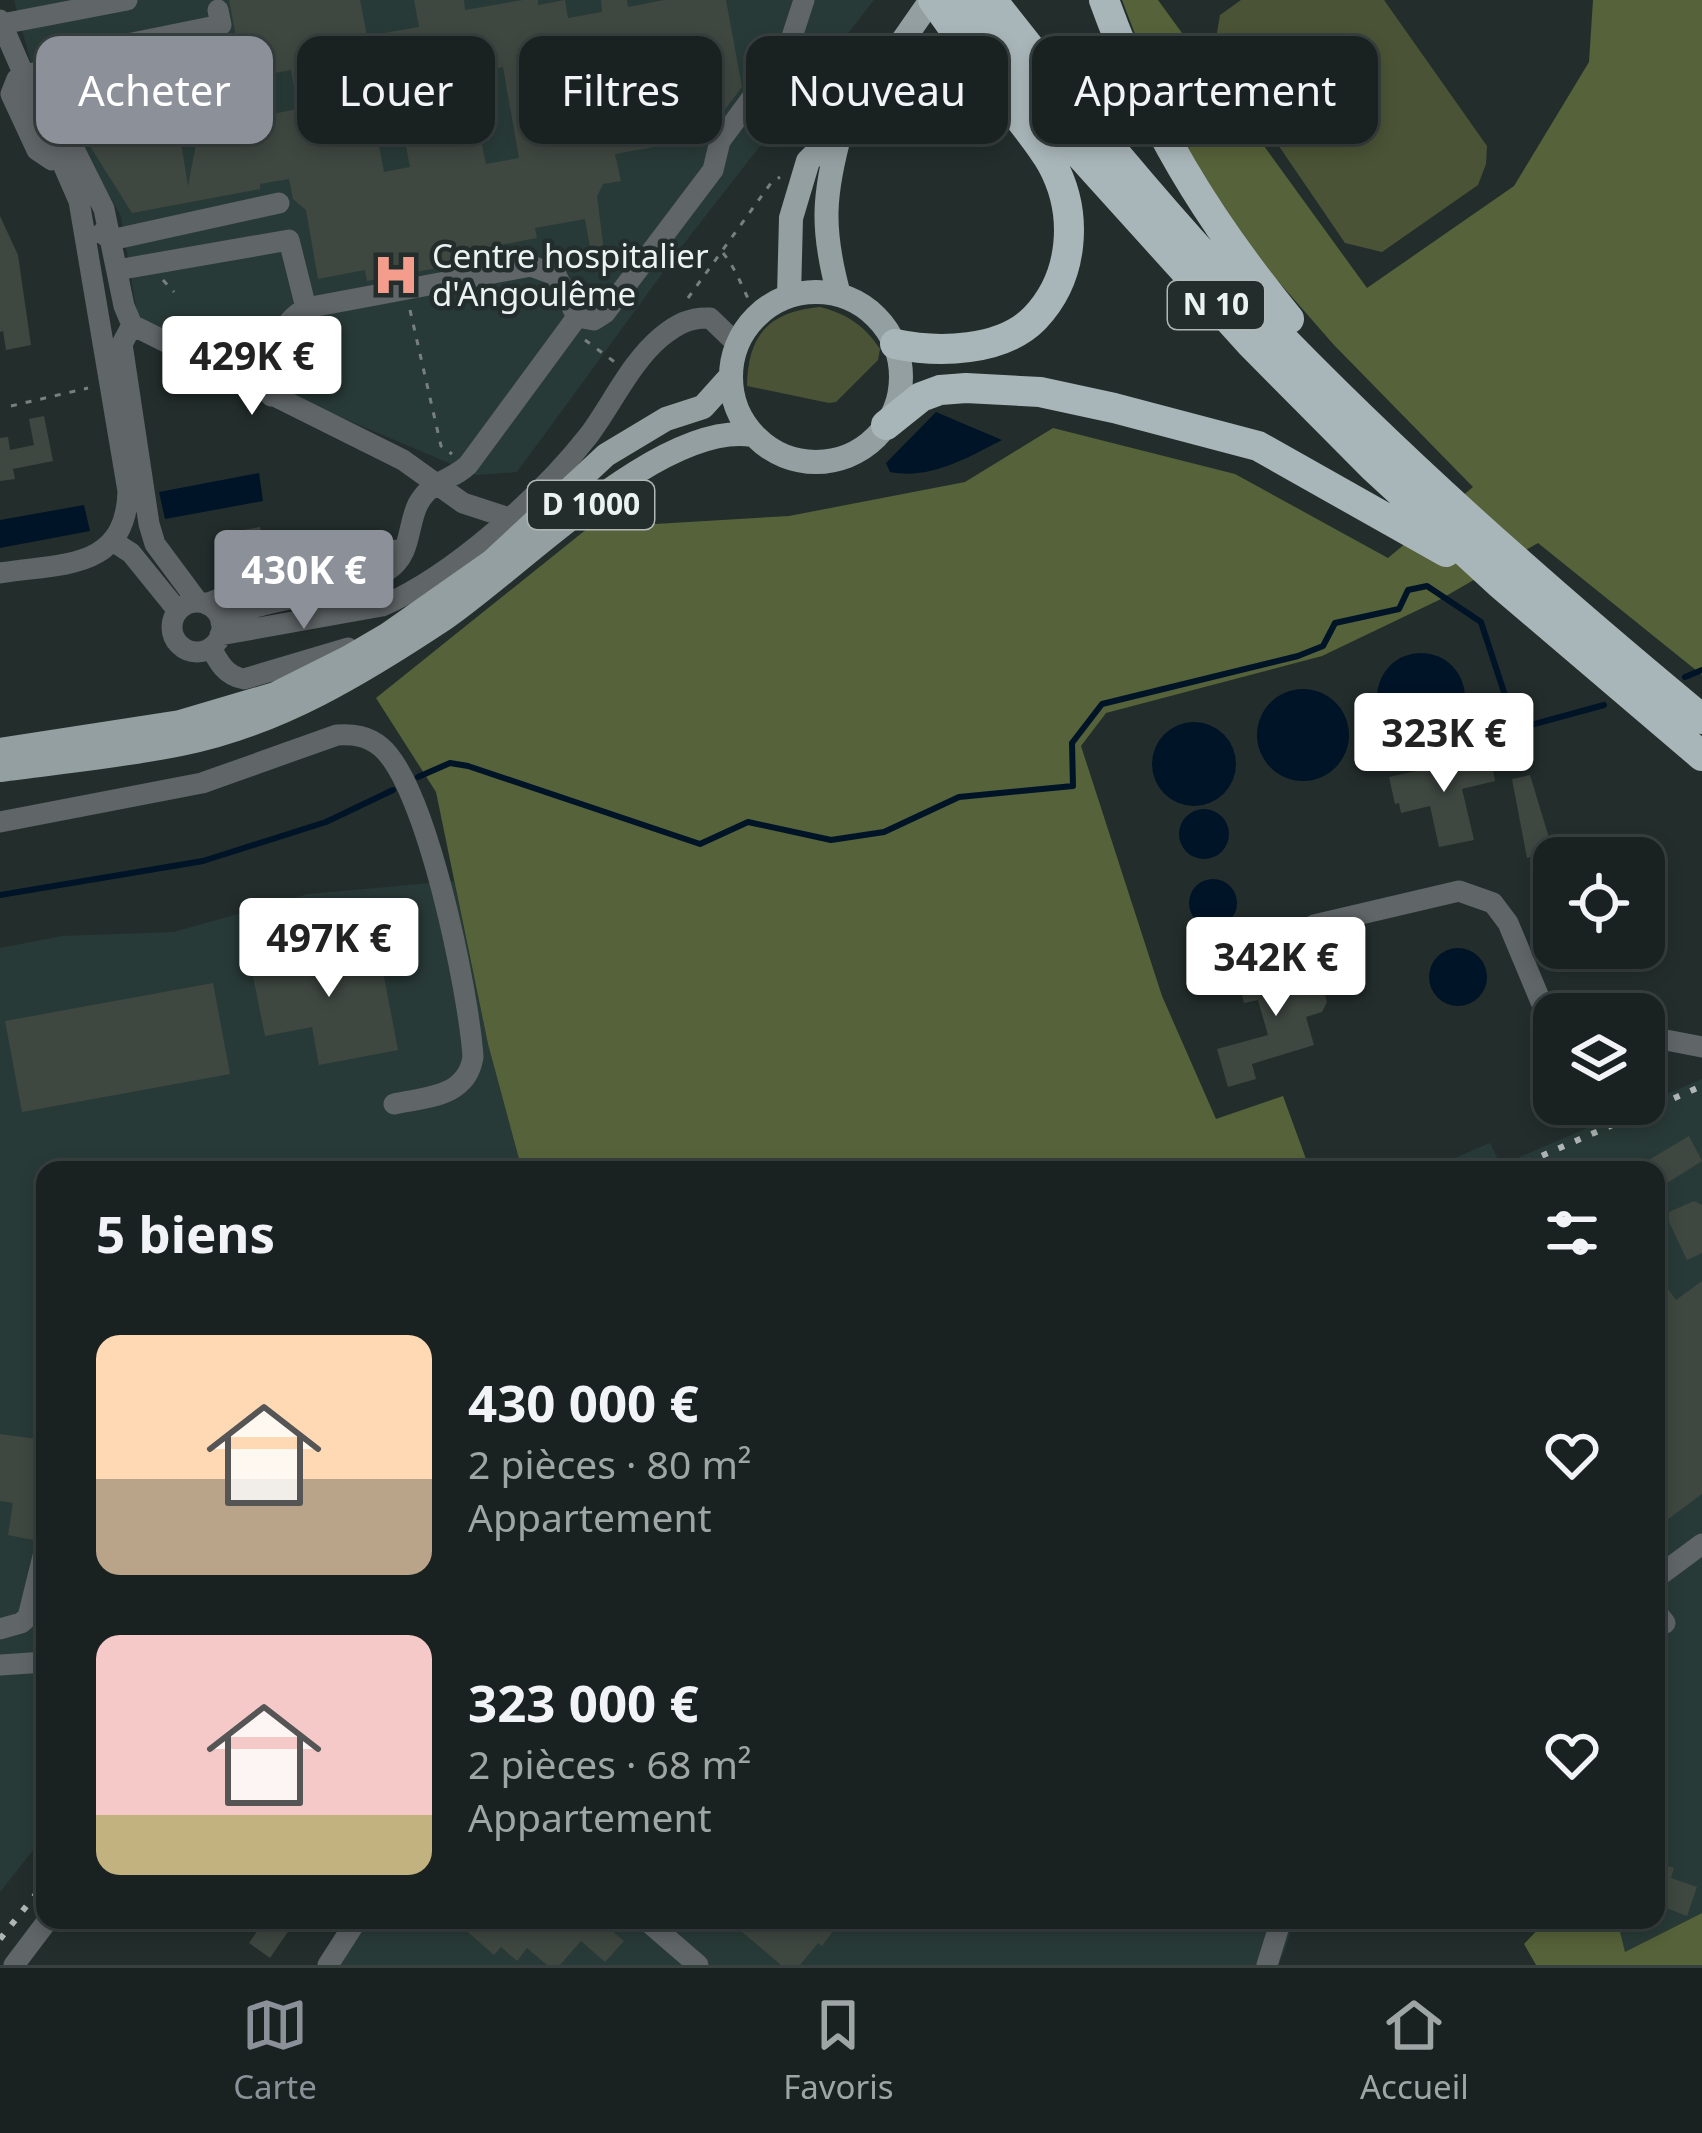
<!DOCTYPE html>
<html lang="fr">
<head>
<meta charset="utf-8">
<style>
  :root { --surface:#1a2221; --page:#232a2a; --text:#f1f3f6; --muted:#9fa4a5; --line:#383f3f; --accent:#8c9099 }
  body { margin:0; font-family:"Noto Sans",sans-serif; background:var(--page); color:var(--text); height:100vh; display:flex; flex-direction:column; font-size:45px; white-space:nowrap }
  * { box-sizing:border-box; margin:0 }
  p { font-size:39px; color:var(--muted) }
  .icon { flex:none; width:66px; height:66px; fill:none; stroke:currentColor; stroke-width:2; stroke-linecap:round; stroke-linejoin:round }
  .map { position:relative; flex:1; overflow:hidden }
  .panel { position:absolute; left:36px; top:1161px; width:1629px; height:768px; display:flex; flex-direction:column; background:var(--surface); border-radius:24px; box-shadow:0 6px 18px #0003,0 0 0 3px var(--line) }
  .panel>* { flex:none }
  .guide { position:absolute; left:36px; top:36px; width:1632px; height:108px; display:flex; gap:24px }
  .fabs { position:absolute; left:1533px; top:837px; display:grid; gap:24px }
  .fabs a { display:grid; place-items:center; width:132px; height:132px; border-radius:24px; background:var(--surface); box-shadow:0 6px 18px #0003,0 0 0 3px var(--line); font-size:60px }
  .price { position:absolute; translate:-50% -102px; padding:0 27px; border-radius:12px; background:#fff; color:#222; font-size:39px; line-height:78px; filter:drop-shadow(0 3px 6px #0008) }
  .price::after { content:''; position:absolute; left:50%; top:72px; width:36px; height:27px; margin-left:-18px; background:inherit; clip-path:polygon(0 0,100% 0,50% 100%) }
  .price.active { background:var(--accent); color:#fff }
  ul { padding:0; list-style:none }
  li { display:flex; align-items:center; gap:36px; height:300px; padding:0 60px }
  li span { display:grid; place-items:center; flex:none; width:336px; height:240px; border-radius:24px; color:#555 }
  li>.icon { margin-inline-start:auto }
  span .icon { width:144px; height:144px; fill:#fffc; stroke-width:1 }
  li b { font-size:51px }
  h2 { display:flex; justify-content:space-between; align-items:center; height:144px; padding:0 60px; font-size:51px }
  .chip { padding:0 42px; border-radius:24px; background:var(--surface); box-shadow:0 6px 18px #0003,0 0 0 3px var(--line); font-size:42px; line-height:108px }
  .chip.active { background:var(--accent); color:#fff }
  .menu { display:flex; justify-content:space-around; align-items:center; height:168px; border-top:3px solid var(--line); background:var(--surface); font-size:33px; color:var(--muted) }
  .menu a { display:grid; justify-items:center; gap:6px }
  .menu .active { color:var(--accent) }
  .map>svg:first-child { display:block }
</style>
</head>
<body>
<div class="map">
<svg width="1702" height="1965" viewBox="0 0 1702 1965">
  <rect width="100%" height="100%" fill="#232e2c"/>
  <path fill="#283a37" d="M 14,0 L 874,0 L 689,237 L 517,472 L 477,475 L 331,413 L 146,327 L 137,313 L 121,216 L 31,63 Z
    M 454,881 L 488,1044 L 522,1170 L 45,1170 L 45,1835 L 0,1892 L 0,948 L 62,936 L 174,932 L 308,894 Z
    M 1702,1079 L 1702,1913 L 1624,1953 L 1617,1920 L 1656,1920 L 1656,1170 L 1426,1170 L 1490,1143 L 1501,1165 Z
    M 370,1920 L 1295,1920 L 1279,1965 L 340,1965 Z"/>
  <path fill="#4a5335" d="M 1241,0 L 1384,0 L 1487,146 L 1486,164 L 1478,185 L 1382,252 L 1345,243 L 1214,51 L 1220,15 Z
    M 820,307 C 847,314 864,325 880,349 L 878,360 L 836,402 L 829,403 L 747,386 C 748,334 769,312 820,307 Z"/>
  <path fill="#566239" d="M 1122,0 L 1158,0 L 1367,288 L 1514,186 L 1589,62 L 1593,0 L 1702,0 L 1702,675 L 1538,543 L 1439,600 L 1322,656 L 1106,713 L 1081,746 L 1162,996 L 1216,1119 L 1283,1096 L 1310,1170 L 522,1170 L 488,1044 L 436,792 L 376,698 L 588,528 L 789,516 L 965,482 L 1053,428 L 1235,474 L 1388,558 L 1473,487 L 1334,345 L 1242,240 L 1172,131 Z
    M 1702,1913 L 1702,1965 L 1536,1965 L 1524,1944 L 1547,1920 L 1617,1920 L 1625,1952 Z"/>
  <path fill="#001427" d="M 936,412 L 1002,440 C 967,458 930,480 890,472 L 886,463 Z
    M 259,473 L 263,501 L 165,519 L 159,492 Z
    M 84,505 L 90,531 L 0,548 L 0,520 Z
    M1377 697a44 44 0 1 1 88 0a44 44 0 1 1-88 0Z
    M1257 735a46 46 0 1 1 92 0a46 46 0 1 1-92 0Z
    M1152 764a42 42 0 1 1 84 0a42 42 0 1 1-84 0Z
    M1179 834a25 25 0 1 1 50 0a25 25 0 1 1-50 0Z
    M1189 903a24 24 0 1 1 48 0a24 24 0 1 1-48 0Z
    M1429 977a29 29 0 1 1 58 0a29 29 0 1 1-58 0Z"/>
  <g fill="none" stroke-linecap="round" stroke-linejoin="round">
    <path stroke="#001427" stroke-width="6" d="M 1685,677 L 1702,670
      M 418,777 L 450,763 L 468,766 L 700,844 L 748,822 L 831,840 L 884,832 L 959,797 L 1073,786 L 1072,743 L 1102,704 L 1298,656 L 1323,646 L 1335,623 L 1399,609 L 1408,590 L 1427,586 L 1481,622 L 1516,729 L 1604,705
      M 0,895 L 203,861 L 326,822 L 393,790"/>
  </g>
  <path fill="#3f4741" fill-rule="evenodd" d="M 229,0 L 360,0 L 367,36 L 419,27 L 414,0 L 464,0 L 465,10 L 523,0 L 538,0 L 538,5 L 565,0 L 568,18 L 602,12 L 601,0 L 627,0 L 628,7 L 664,0 L 726,0 L 742,87 L 714,124 L 696,127 L 698,139 L 615,154 L 621,181 L 603,184 L 597,196 L 604,251 L 591,253 L 585,219 L 535,228 L 537,238 L 462,252 L 464,263 L 367,281 L 365,270 L 318,279 L 306,210 L 293,199 L 289,179 L 260,184 L 260,189 L 132,213 L 88,143 L 89,140 L 178,124 L 188,186 L 201,118 L 219,114 L 229,116 L 230,122 L 298,109 L 291,70 L 128,100 L 122,65 L 237,42 ZM 503,67 L 519,158 L 486,164 L 467,74 ZM 398,105 L 410,167 L 384,172 L 372,110 Z
    M 0,216 L 18,255 L 31,345 L 6,350 L 3,331 L 0,332 Z
    M 44,416 L 53,461 L 13,469 L 15,479 L 0,481 L 0,438 L 8,437 L 10,450 L 34,445 L 29,419 Z
    M 260,527 L 265,555 L 237,560 L 232,532 Z
    M 1490,755 L 1495,781 L 1462,789 L 1474,840 L 1439,847 L 1430,806 L 1401,813 L 1399,803 L 1395,804 L 1389,777 Z
    M 1530,775 L 1553,851 L 1527,858 L 1512,779 Z
    M 377,940 L 398,1050 L 319,1065 L 312,1027 L 265,1036 L 252,971 L 259,962 Z
    M 1288,960 L 1292,973 L 1317,966 L 1327,1002 L 1322,1012 L 1306,1017 L 1314,1045 L 1252,1064 L 1256,1079 L 1228,1087 L 1217,1049 L 1268,1035 L 1258,1000 L 1244,1003 L 1240,988 L 1266,980 L 1262,968 Z
    M 213,983 L 230,1074 L 22,1112 L 5,1021 Z
    M 1689,1136 L 1702,1161 L 1656,1190 L 1656,1170 L 1632,1170 Z
    M 1694,1201 L 1702,1205 L 1702,1253 L 1687,1260 L 1669,1222 L 1669,1212 Z
    M 1656,1273 L 1676,1300 L 1702,1281 L 1702,1494 L 1656,1528 Z
    M 0,1434 L 45,1440 L 45,1533 L 33,1540 L 8,1535 L 13,1503 L 0,1501 Z
    M 1656,1862 L 1674,1868 L 1671,1878 L 1697,1887 L 1687,1916 L 1661,1906 L 1656,1914 Z
    M 265,1920 L 296,1920 L 270,1958 L 249,1943 Z
    M 454,1920 L 599,1920 L 624,1941 L 605,1962 L 581,1941 L 560,1965 L 547,1965 L 527,1948 L 517,1961 L 501,1947 L 494,1955 Z
    M 728,1920 L 841,1920 L 822,1946 L 818,1943 L 800,1965 L 781,1965 Z"/>
  <g fill="none" stroke-linecap="round" stroke-linejoin="round">
    <path stroke="#77807f" stroke-width="3" stroke-dasharray="6 9" stroke-linecap="butt" d="M 723,253 C 738,271 744,294 757,315
      M 163,280 L 174,292
      M 688,298 L 771,183 L 780,177
      M 410,310 L 441,446 L 452,454
      M 585,340 L 616,363
      M 11,406 L 88,388"/>
    <path stroke="#606567" stroke-width="21" d="M 0,20 L 79,201 L 128,491 C 126,571 61,563 0,573
      M 2,24 L 127,0
      M 33,73 L 40,73 L 48,81 L 74,139 L 67,154 L 52,160 L 37,150 L 11,94 L 17,79 Z
      M 48,81 L 88,52 L 221,25 L 218,10
      M 67,129 L 265,90
      M 73,147 L 104,209 L 124,306 L 132,325 L 403,460 L 463,503 L 509,518
      M 102,233 L 111,240 L 279,203
      M 117,270 L 289,240 L 306,308
      M 577,317 L 594,320 L 605,313 L 713,170 L 720,141 L 788,49 L 804,0
      M 132,325 L 122,344 L 149,524 L 155,544 L 198,602
      M 271,396 C 276,360 271,328 306,308 L 531,266 L 556,275 L 577,317
      M 114,542 L 131,553 L 178,611
      M172 627a25 25 0 1 1 50 0a25 25 0 1 1-50 0Z
      M 206,604 L 276,576 L 333,569 L 387,557 L 397,550
      M 221,622 C 273,591 341,601 388,570 C 412,554 407,526 418,504 C 432,479 450,482 468,465 L 577,317
      M 220,635 L 382,606 C 453,576 542,495 589,435 C 612,404 631,362 661,337 C 677,324 690,317 710,318 L 737,344
      M 211,648 C 219,663 226,676 244,679 L 348,648
      M 0,822 L 202,783 L 337,735 C 354,734 368,736 381,747 C 427,786 469,994 473,1057 C 467,1097 427,1097 394,1104
      M 1314,925 L 1459,891 L 1493,903 L 1508,923 L 1554,1033
      M 1644,1046 L 1666,1040 L 1702,1047
      M 1656,1578 L 1702,1544
      M 1656,1612 L 1665,1623
      M 0,1629 L 21,1623 L 28,1617 L 45,1548
      M 0,1665 L 45,1662
      M 646,1920 L 698,1965
      M 14,1965 L 48,1920
      M 328,1965 L 357,1920
      M 1267,1965 L 1281,1920"/>
    <path stroke="#949fa1" stroke-width="24" d="M731 377a85 85 0 1 1 170 0a85 85 0 1 1-170 0Z
      M 839,295 C 821,229 823,195 841,130
      M 789,296 L 791,218 L 808,161 L 842,128 L 931,0
      M 0,750 L 180,722 L 275,694 L 347,658 L 388,634 L 492,561 L 606,455 L 666,419 L 703,407 L 730,377
      M 0,770 C 60,762 122,756 181,744 C 278,725 364,672 444,619 C 519,568 661,421 752,435"/>
    <path stroke="#a9b6b9" stroke-width="30" d="M 962,0 L 1044,115 L 1251,344 L 1373,467 L 1499,583 L 1702,756
      M 992,0 C 1075,106 1159,209 1251,306 C 1392,454 1545,589 1702,719
      M 1104,0 C 1148,122 1207,219 1289,319
      M 895,344 C 938,353 1002,352 1035,318 C 1074,277 1079,214 1052,164 C 1039,141 1019,119 1003,97 C 980,65 956,32 933,0
      M 886,425 L 921,397 L 940,390 L 966,388 L 1040,392 L 1114,408 L 1258,446 L 1446,552"/>
    <path stroke="#afb6b5" stroke-width="6" stroke-dasharray="6 12" stroke-linecap="butt" d="M 1509,1170 L 1702,1086
      M 0,1939 L 45,1883"/>
  </g>
  <defs>
    <g id="hospital-bare" transform="scale(3.6)"><path d="M-5-5h3v3.5h4V-5h3V5h-3V1.5h-4V5h-3Z" fill="#f49d8d" stroke="#232e2c" stroke-width="2.5" paint-order="stroke"/></g>
  </defs>
  <g fill-rule="evenodd">
    <use href="#hospital-bare" x="396" y="275"/>
  </g>
  <g text-anchor="middle" stroke-width="9" stroke-linejoin="round" paint-order="stroke">
    <g fill="#232e2c" stroke="#b0b7b6" stroke-width="3">
      <rect x="1168" y="281" width="96" height="48" rx="9"/>
      <rect x="528" y="481" width="126" height="48" rx="9"/>
    </g>
    <g font-size="30" font-weight="bold" fill="#ecf2f1">
      <text x="1216" y="315">N 10</text>
      <text x="591" y="515">D 1000</text>
    </g>
    <g font-size="33" fill="#ecf2f1" stroke="#232e2c" text-anchor="start">
      <text x="432" y="268">Centre hospitalier<tspan x="432" dy="38">d'Angoulême</tspan></text>
    </g>
  </g>
</svg>
<div class="fabs">
<a><svg class="icon" aria-label="locate" viewBox="0 0 24 24"><circle cx="12" cy="12" r="6"/><path d="M12 2v4M12 18v4M2 12h4M18 12h4"/></svg></a>
<a><svg class="icon" aria-label="layers" viewBox="0 0 24 24"><path d="M12 4l9 5-9 5-9-5zM3 14l9 5 9-5"/></svg></a>
</div>
<b class="price" style="left:252px;top:418px">429K €</b>
<b class="price active" style="left:304px;top:632px">430K €</b>
<b class="price" style="left:1444px;top:795px">323K €</b>
<b class="price" style="left:329px;top:1000px">497K €</b>
<b class="price" style="left:1276px;top:1019px">342K €</b>
<div class="guide">
<a class="chip active">Acheter</a>
<a class="chip">Louer</a>
<a class="chip">Filtres</a>
<a class="chip">Nouveau</a>
<a class="chip">Appartement</a>
</div>
<section class="panel">
<h2>5 biens<svg class="icon" aria-label="filters" viewBox="0 0 24 24"><path d="M4 7h16M4 17h16"/><circle cx="9" cy="7" r="2"/><circle cx="15" cy="17" r="2"/></svg></h2>
<ul>
<li><span style="background:linear-gradient(#ffd9b3 60%,#b9a48a 0)"><svg class="icon" aria-label="home" viewBox="0 0 24 24"><path d="M3 11l9-7 9 7M6 9v11h12V9"/></svg></span><div><b>430 000 €</b><p>2 pièces · 80 m²</p><p>Appartement</p></div><svg class="icon" aria-label="heart" viewBox="0 0 24 24"><path d="M12 20l-8-8c-3-5 5-10 8-4 3-6 11-1 8 4z"/></svg></li>
<li><span style="background:linear-gradient(#f6c9c9 75%,#c2b280 0)"><svg class="icon" aria-label="home" viewBox="0 0 24 24"><path d="M3 11l9-7 9 7M6 9v11h12V9"/></svg></span><div><b>323 000 €</b><p>2 pièces · 68 m²</p><p>Appartement</p></div><svg class="icon" aria-label="heart" viewBox="0 0 24 24"><path d="M12 20l-8-8c-3-5 5-10 8-4 3-6 11-1 8 4z"/></svg></li>
</ul>
</section>
</div>
<nav class="menu">
<a class="active"><svg class="icon" aria-label="map" viewBox="0 0 24 24"><path d="M3 6l6-2 6 2 6-2v14l-6 2-6-2-6 2zM9 4v14M15 6v14"/></svg>Carte</a>
<a><svg class="icon" aria-label="saved" viewBox="0 0 24 24"><path d="M7 4h10v16l-5-4-5 4z"/></svg>Favoris</a>
<a><svg class="icon" aria-label="home" viewBox="0 0 24 24"><path d="M3 11l9-7 9 7M6 9v11h12V9"/></svg>Accueil</a>
</nav>
</body>
</html>
